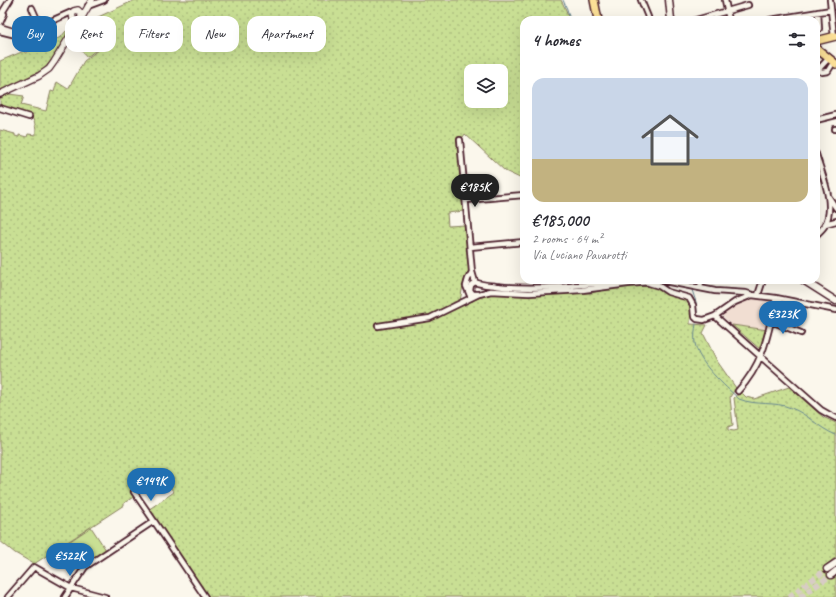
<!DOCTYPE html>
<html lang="en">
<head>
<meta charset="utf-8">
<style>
  :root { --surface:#fff; --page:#f7f7f7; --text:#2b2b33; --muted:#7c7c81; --line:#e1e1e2; --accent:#1f6fb2 }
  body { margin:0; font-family:Caveat,sans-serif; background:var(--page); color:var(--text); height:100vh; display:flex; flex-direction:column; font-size:15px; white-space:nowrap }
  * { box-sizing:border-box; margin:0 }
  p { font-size:13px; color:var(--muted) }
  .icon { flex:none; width:22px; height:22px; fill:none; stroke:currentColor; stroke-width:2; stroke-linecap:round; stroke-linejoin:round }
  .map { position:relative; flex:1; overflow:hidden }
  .panel { position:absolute; left:520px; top:16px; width:300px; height:268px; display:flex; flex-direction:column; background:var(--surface); border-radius:12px; box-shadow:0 4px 16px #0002 }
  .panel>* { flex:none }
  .hud { position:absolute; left:12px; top:16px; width:380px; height:36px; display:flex; gap:8px }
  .controls { position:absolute; left:464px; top:64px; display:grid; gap:8px }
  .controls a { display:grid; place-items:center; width:44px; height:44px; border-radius:8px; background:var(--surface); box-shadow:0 4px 16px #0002; font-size:20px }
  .price { position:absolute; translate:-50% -34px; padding:0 9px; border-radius:14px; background:var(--accent); color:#fff; font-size:13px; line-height:26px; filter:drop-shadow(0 1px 2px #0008) }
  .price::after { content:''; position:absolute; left:50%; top:24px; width:12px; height:9px; margin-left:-6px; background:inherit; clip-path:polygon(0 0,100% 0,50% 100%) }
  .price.selected { background:#222; color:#fff }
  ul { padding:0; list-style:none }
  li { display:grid; align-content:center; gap:8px; height:212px; padding:0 12px }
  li+li { border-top:1px solid var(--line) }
  li span { display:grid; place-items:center; height:124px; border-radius:12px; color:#555 }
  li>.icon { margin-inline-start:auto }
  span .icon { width:72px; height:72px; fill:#fffc; stroke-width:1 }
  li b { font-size:17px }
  h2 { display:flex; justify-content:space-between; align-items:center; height:48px; padding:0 12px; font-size:17px }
  .tag { padding:0 14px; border-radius:12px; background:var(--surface); box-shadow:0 4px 16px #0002; font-size:14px; line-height:36px }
  .tag.selected { background:var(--accent); color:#fff }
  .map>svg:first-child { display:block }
</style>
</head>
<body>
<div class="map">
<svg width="836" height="597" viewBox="0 0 836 597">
  <defs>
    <pattern id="grass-dots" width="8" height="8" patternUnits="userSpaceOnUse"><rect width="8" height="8" fill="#c9df94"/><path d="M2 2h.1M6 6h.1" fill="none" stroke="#aebf80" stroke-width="1.8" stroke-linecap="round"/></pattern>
  </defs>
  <rect width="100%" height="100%" fill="#fbf7ec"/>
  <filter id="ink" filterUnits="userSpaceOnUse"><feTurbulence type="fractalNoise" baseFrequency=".025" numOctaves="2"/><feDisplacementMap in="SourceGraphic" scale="8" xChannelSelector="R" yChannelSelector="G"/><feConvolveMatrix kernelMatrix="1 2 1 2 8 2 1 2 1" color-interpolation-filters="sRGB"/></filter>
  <g filter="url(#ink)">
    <path fill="#f1ded2" d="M 758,297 L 774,299 L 768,330 L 732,325 L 720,314 L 736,303 L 750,298 Z"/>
    <path fill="url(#grass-dots)" stroke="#8a7f60" fill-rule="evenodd" d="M 135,0 L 561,0 L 566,10 L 569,20 L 524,20 L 524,180 L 505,171 L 465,134 L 463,137 L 459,137 L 464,211 L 447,213 L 448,226 L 465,225 L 469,273 L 464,280 L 460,301 L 454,305 L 455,308 L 493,292 L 525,296 L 538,295 L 551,292 L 592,293 L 601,290 L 643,285 L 656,288 L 667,293 L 687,299 L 690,302 L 691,306 L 690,324 L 707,325 L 703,333 L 717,361 L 736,388 L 730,397 L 733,425 L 728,427 L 728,430 L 734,431 L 738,430 L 734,398 L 741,392 L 746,397 L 754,399 L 789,387 L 823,417 L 836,423 L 836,557 L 825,566 L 833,577 L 836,575 L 836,597 L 208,597 L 148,510 L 174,492 L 166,482 L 152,479 L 132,491 L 135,496 L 124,503 L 124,505 L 34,564 L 15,553 L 0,541 L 0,130 L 15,134 L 15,136 L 19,137 L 19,135 L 27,137 L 28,134 L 36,135 C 36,127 35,120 29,114 L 0,106 L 0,98 L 9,94 L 24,96 L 21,105 L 46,111 L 51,91 L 54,92 L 57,82 L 68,89 L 84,61 L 109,41 L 96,18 ZM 471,71 L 501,71 L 501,101 L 471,101 Z
      M 66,31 L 68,33 L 51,61 L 44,69 L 0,91 L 0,61 L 24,51 L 25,53 L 61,37 Z
      M 732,325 L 768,330 L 761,350 Z"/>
    <path fill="#c9df94" stroke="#8a7f60" d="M 98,36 L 104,44 L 87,57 L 81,50 Z
      M 91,527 L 106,550 L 74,571 L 60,548 Z"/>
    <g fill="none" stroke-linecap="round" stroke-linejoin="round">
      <path stroke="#678690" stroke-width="1" d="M 563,0 L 567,9 L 570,20
        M 688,280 L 690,283
        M 692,290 L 696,302 L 697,312
        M 696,324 C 695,330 694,337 695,343 C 698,363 725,386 739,399 C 756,406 775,401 791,408 C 808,414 818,428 836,435"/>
      <path stroke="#d8ccc5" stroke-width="6" stroke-dasharray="6 3" stroke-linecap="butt" d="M 789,597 L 827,569
        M 800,597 L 831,575"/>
      <g stroke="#4a1f2b" stroke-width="8">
        <path id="minor" d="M 641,0 L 648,17
          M 725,0 L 729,20
          M 830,0 L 834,37
          M 88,6 L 104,0
          M 32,8 L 40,26
          M 0,16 L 10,0
          M 696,20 L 748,5
          M 770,20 L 831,10
          M 0,23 L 4,14
          M 0,27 L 16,32
          M 816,30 L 819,29 L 818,12
          M 0,31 L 16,35 L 22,34 L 74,11
          M 819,69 L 820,71 L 822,72 L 828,71 L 831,66
          M 816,72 L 829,58
          M 0,108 L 29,117
          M 816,120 L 836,115
          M 835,129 L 836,129
          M 460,140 L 472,272 L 475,282
          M 816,154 C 822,175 836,205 825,225 C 823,229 819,232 816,235
          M 828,196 L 836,208
          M 466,200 L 524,195
          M 825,224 L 836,221
          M 470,247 L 524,242
          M 659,280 L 715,291 L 746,293 L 752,295 L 776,298 L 836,310
          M 475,282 C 481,285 489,285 496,286 C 539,291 584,285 627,280
          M 475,282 L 471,285 L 470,290 L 473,294 L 479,294
          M 649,283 L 659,286 L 668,292 L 689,298 L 693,305 L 694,316 L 697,319 L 704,320 L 715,316 L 735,302 L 752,295
          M 700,287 L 702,280
          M 758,295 L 763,280
          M 471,298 L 466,286 L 468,279 L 472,272
          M 715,316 L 821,410 L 828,414 L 836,418
          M 771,321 L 801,333
          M 378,326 L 430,318 L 479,294 L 491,291 L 529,293 L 582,290 L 628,284 L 661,281
          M 738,391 C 764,363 768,334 776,298
          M 134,492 L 154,521
          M 8,597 L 34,567 L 71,588 L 105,597
          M 65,597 L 85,567 L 154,521 L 205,597"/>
      </g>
      <g stroke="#4a1f2b" stroke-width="8">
        <path id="tertiary" d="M 82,17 L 92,0
          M 0,94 L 39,76 L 49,69 L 54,62 L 81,18 L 81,13 L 78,10 L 74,11 L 72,13 L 74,25 L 70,36"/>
      </g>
      <g stroke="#4a1f2b" stroke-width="9">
        <path id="secondary" d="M 669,0 L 671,20
          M 803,280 L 836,301
          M 827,569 L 836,563
          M 831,575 L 836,571"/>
      </g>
      <g stroke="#4a1f2b" stroke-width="10">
        <path id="primary" d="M 594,0 L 598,20
          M 816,41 L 836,36
          M 816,48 L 836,64"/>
      </g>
      <use href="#minor" stroke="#fbf7ec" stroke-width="4.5"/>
      <use href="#tertiary" stroke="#fbf7ec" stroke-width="5.5"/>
      <use href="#secondary" stroke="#fbf7ec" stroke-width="6"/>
      <use href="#primary" stroke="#fbdf96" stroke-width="7"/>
    </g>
  </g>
</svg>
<div class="controls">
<a><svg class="icon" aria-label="layers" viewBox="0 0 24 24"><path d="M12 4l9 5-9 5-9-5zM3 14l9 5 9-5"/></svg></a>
</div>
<b class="price selected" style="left:475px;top:208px">€185K</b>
<b class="price" style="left:783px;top:335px">€323K</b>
<b class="price" style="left:151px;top:502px">€149K</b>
<b class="price" style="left:70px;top:577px">€522K</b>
<div class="hud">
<a class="tag selected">Buy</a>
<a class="tag">Rent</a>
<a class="tag">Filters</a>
<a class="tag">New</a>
<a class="tag">Apartment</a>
</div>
<section class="panel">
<h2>4 homes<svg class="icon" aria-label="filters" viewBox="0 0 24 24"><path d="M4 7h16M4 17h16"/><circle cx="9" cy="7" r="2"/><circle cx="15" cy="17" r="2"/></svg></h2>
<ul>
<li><span style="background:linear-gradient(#c9d6e8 65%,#c2b280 0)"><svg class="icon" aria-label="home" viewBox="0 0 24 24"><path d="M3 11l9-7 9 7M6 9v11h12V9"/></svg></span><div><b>€185,000</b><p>2 rooms · 64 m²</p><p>Via Luciano Pavarotti</p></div></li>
</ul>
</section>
</div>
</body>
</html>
